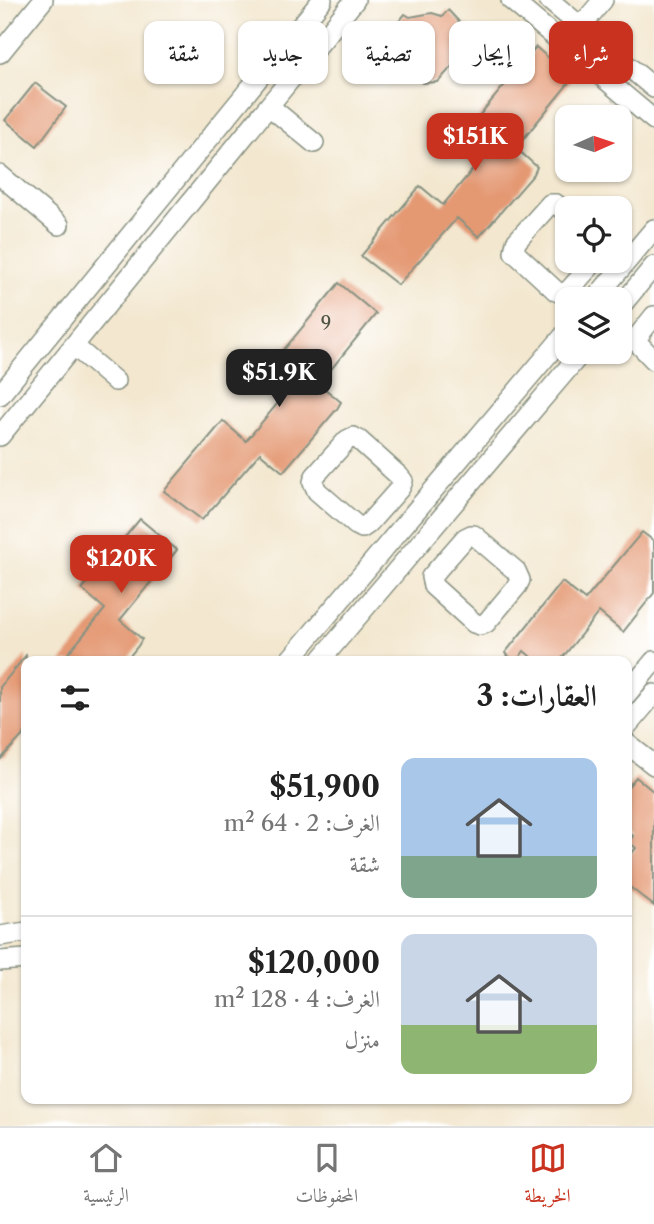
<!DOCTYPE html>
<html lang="ar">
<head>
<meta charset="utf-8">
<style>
  :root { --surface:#fff; --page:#f2f2f2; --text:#222; --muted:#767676; --line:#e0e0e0; --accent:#c8321e }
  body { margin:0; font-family:"Libre Caslon Text",Amiri,serif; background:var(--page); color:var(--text); direction:rtl; height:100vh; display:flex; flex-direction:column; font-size:26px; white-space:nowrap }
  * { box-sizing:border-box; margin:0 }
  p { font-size:23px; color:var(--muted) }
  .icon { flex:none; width:38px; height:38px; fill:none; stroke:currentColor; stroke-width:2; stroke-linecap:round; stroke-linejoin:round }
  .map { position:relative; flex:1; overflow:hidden; direction:ltr }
  .drawer { position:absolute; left:21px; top:656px; width:611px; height:448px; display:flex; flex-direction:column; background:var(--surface); border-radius:14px; box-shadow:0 2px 5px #0004; direction:rtl }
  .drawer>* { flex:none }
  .guide { position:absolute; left:21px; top:21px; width:612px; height:63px; direction:rtl; display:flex; gap:14px }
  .needle { width:46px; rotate:87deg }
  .buttons { position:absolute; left:555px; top:105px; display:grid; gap:14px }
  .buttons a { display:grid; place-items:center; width:77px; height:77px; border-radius:14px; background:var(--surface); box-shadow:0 2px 5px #0004; font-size:35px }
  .price { position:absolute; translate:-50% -60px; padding:0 16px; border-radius:14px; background:var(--accent); color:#fff; font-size:23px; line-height:46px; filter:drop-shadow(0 2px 4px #0008) }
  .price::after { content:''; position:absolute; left:50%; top:42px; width:21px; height:16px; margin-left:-10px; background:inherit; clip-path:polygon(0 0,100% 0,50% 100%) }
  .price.current { background:#222; color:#fff }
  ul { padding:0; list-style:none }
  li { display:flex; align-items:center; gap:21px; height:175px; padding:0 35px }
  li+li { border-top:2px solid var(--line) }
  li span { display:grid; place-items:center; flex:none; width:196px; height:140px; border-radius:14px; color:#555 }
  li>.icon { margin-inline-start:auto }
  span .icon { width:84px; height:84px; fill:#fffc; stroke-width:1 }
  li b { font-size:30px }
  h2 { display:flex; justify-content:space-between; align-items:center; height:84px; padding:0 35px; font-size:30px }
  .chip { padding:0 24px; border-radius:14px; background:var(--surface); box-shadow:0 2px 5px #0004; font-size:24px; line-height:63px }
  .chip.current { background:var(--accent); color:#fff }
  .tab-bar { display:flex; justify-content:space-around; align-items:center; height:98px; border-top:2px solid var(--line); background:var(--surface); font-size:19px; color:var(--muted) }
  .tab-bar a { display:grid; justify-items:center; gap:4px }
  .tab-bar .current { color:var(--accent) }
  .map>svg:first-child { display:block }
</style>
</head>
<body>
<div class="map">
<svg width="654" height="1126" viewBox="0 0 654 1126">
  <rect width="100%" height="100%" fill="#fff"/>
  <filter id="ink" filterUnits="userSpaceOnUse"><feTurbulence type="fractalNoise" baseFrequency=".0143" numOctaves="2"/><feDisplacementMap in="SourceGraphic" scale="14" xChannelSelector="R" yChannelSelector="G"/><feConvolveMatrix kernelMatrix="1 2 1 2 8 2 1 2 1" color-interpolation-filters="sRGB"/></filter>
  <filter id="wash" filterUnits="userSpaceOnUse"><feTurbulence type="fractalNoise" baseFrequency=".00686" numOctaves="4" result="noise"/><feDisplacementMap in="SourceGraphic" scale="28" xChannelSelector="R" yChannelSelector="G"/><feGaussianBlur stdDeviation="1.57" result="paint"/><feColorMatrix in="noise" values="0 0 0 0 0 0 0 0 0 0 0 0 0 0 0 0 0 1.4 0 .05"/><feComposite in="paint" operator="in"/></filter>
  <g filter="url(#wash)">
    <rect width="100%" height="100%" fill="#f3e7cf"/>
    <g id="blocks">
      <path fill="#e49973" d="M 448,10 L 464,27 L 468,25 L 480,35 L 438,82 L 423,83 L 378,47 L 405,14 L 410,17 L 432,13 L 442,16 Z
        M 536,47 L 572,79 L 516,148 L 537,167 L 534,174 L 479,237 L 457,218 L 398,285 L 361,256 L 420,186 L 443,205 L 500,137 L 478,117 Z
        M 35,83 L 66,107 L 37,146 L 5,120 Z
        M 339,283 L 376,314 L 319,384 L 341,402 L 337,409 L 283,472 L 260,453 L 202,520 L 164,491 L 223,421 L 246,441 L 304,372 L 281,353 Z
        M 140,519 L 177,550 L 120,620 L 142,639 L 138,646 L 125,662 L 61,662 L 105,609 L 82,589 Z
        M 642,532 L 654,541 L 654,593 L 623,632 L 599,612 L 559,662 L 537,662 L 524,651 L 516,662 L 505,653 L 562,582 L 585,600 Z
        M 26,655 L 26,732 L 0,760 L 0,687 Z
        M 636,777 L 654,792 L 654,906 L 626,884 L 626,860 L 636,848 L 629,842 L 633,836 L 626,830 L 626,789 Z"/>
    </g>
  </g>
  <g filter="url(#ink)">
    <use href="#blocks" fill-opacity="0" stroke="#899282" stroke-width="2"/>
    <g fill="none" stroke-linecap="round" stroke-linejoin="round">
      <g stroke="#899282" stroke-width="22">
        <path id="minor" d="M 511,0 L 654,120
          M 549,0 L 654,88
          M 581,26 L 603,0
          M 0,53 L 43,0
          M 269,106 L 314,143
          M 0,175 L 59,225
          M 567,213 L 556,204 L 550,204 L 516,242 L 514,252 L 556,291 L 563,294 L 569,290 L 595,261
          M 595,299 L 654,229
          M 620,307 L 654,266
          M 654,316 L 635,340 L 654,360
          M 74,346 L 115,381
          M 0,395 L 322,0
          M 0,436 L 355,0
          M 353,437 L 359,440 L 399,476 L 403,481 L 400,488 L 368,524 L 362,528 L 356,525 L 317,491 L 313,482 L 315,476 L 347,440 Z
          M 471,535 L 474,535 L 516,571 L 520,580 L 517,586 L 486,623 L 480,625 L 474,623 L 433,586 L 431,577 L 465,538 Z
          M 288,662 L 567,332
          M 319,662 L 582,352
          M 626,695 L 654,661
          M 626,727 L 654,694
          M 626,743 L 654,765
          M 0,936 L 26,932
          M 0,961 L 26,959"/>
      </g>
      <use href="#minor" stroke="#fff" stroke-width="19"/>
    </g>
  </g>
  <g text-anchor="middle" stroke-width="6" stroke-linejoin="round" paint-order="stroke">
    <g font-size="18" fill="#505444">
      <text x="326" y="329">9</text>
    </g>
  </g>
</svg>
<div class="buttons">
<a><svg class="needle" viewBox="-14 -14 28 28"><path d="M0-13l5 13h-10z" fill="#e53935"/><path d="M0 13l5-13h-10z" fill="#767676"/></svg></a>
<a><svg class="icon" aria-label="locate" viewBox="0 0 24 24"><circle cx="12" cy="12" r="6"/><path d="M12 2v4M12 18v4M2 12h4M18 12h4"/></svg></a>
<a><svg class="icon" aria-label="layers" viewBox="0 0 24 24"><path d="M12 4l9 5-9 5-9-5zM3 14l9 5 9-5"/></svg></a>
</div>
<b class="price" style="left:475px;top:173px">$151K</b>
<b class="price current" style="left:279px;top:409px">$51.9K</b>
<b class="price" style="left:121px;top:595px">$120K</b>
<div class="guide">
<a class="chip current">شراء</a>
<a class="chip">إيجار</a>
<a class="chip">تصفية</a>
<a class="chip">جديد</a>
<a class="chip">شقة</a>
</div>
<section class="drawer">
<h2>العقارات: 3<svg class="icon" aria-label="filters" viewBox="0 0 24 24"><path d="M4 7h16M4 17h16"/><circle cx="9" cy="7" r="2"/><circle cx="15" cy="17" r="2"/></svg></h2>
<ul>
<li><span style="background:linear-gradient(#a9c7e8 70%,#7fa58c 0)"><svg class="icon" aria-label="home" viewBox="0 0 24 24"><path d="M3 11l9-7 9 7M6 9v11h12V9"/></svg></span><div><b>$51,900</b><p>الغرف: 2 · 64 m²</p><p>شقة</p></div></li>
<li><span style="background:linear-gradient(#c9d6e8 65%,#8fb573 0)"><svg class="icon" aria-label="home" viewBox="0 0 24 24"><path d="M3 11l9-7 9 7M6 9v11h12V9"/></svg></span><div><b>$120,000</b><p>الغرف: 4 · 128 m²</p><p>منزل</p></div></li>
</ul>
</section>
</div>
<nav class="tab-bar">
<a class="current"><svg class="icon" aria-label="map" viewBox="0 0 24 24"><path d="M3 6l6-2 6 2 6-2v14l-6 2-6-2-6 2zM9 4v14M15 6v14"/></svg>الخريطة</a>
<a><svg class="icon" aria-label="saved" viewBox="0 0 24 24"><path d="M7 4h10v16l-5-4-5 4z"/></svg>المحفوظات</a>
<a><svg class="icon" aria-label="home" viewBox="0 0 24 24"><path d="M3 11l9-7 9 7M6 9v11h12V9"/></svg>الرئيسية</a>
</nav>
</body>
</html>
